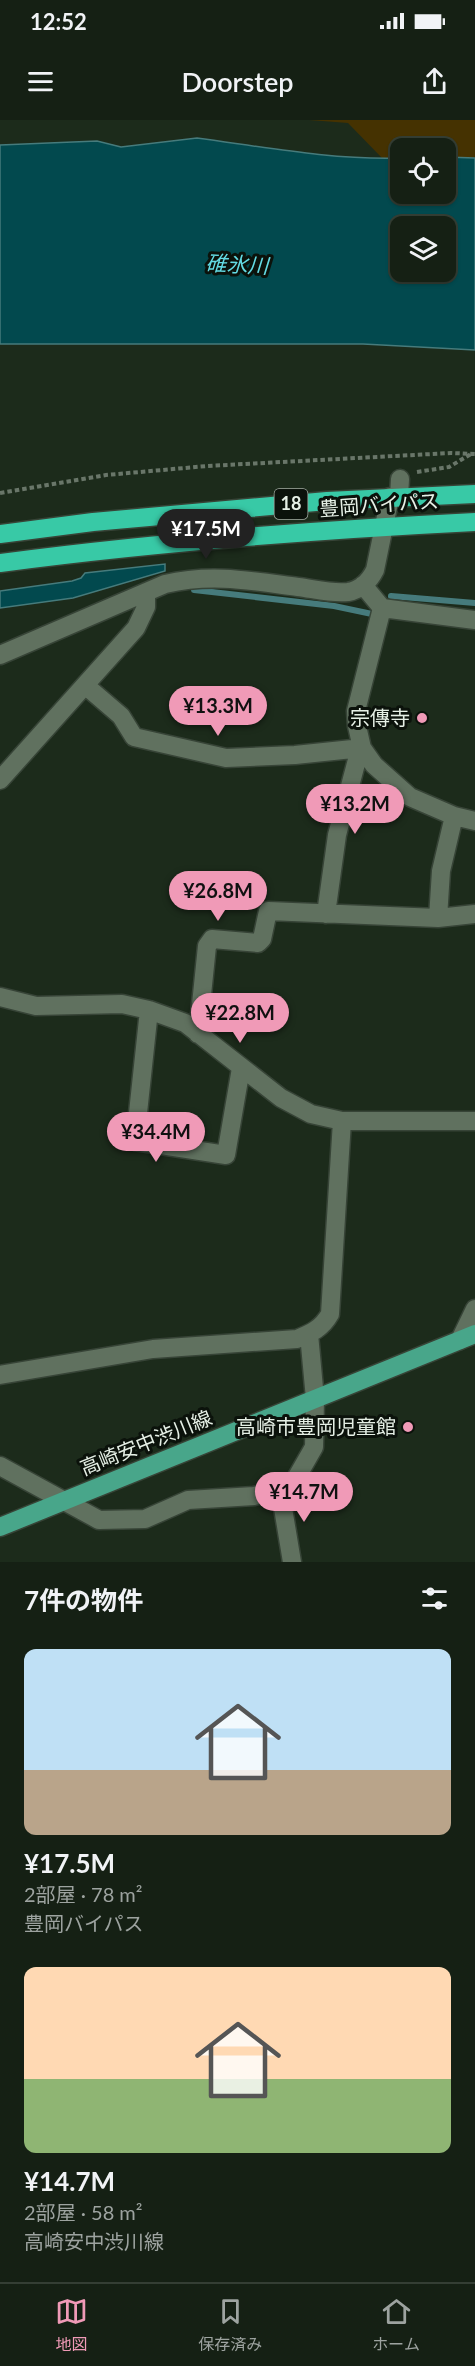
<!DOCTYPE html>
<html lang="ja">
<head>
<meta charset="utf-8">
<style>
  :root { --surface:#152014; --page:#1e281d; --text:#f1f3f6; --muted:#9da3a0; --line:#343e34; --accent:#f09ab7 }
  body { margin:0; font-family:Lato,"Noto Sans JP",sans-serif; background:var(--page); color:var(--text); height:100vh; display:flex; flex-direction:column; font-size:22px; white-space:nowrap }
  * { box-sizing:border-box; margin:0 }
  p { font-size:20px; color:var(--muted) }
  .icon { flex:none; width:33px; height:33px; fill:none; stroke:currentColor; stroke-width:2; stroke-linecap:round; stroke-linejoin:round }
  .map { position:relative; height:1442px; overflow:hidden }
  .sheet { display:flex; flex-direction:column; background:var(--surface); flex:1 }
  .sheet>* { flex:none }
  .fabs { position:absolute; left:390px; top:18px; display:grid; gap:12px }
  .fabs a { display:grid; place-items:center; width:66px; height:66px; border-radius:12px; background:var(--surface); box-shadow:0 2px 4px #0004,0 0 0 2px var(--line); font-size:30px }
  .price { position:absolute; translate:-50% -51px; padding:0 14px; border-radius:21px; background:var(--accent); color:#111; font-size:20px; line-height:39px; filter:drop-shadow(0 2px 3px #0008) }
  .price::after { content:''; position:absolute; left:50%; top:36px; width:18px; height:14px; margin-left:-9px; background:inherit; clip-path:polygon(0 0,100% 0,50% 100%) }
  .price.current { background:#222; color:#fff }
  ul { padding:0; list-style:none }
  li { display:grid; align-content:center; gap:12px; height:318px; padding:0 24px }
  li span { display:grid; place-items:center; height:186px; border-radius:12px; color:#555 }
  li>.icon { margin-inline-start:auto }
  span .icon { width:108px; height:108px; fill:#fffc; stroke-width:1 }
  li b { font-size:26px }
  h2 { display:flex; justify-content:space-between; align-items:center; height:72px; padding:0 24px; font-size:26px }
  .status { display:flex; justify-content:space-between; align-items:center; height:42px; padding:0 30px; background:var(--surface); direction:ltr }
  .status svg { height:16px; fill:currentColor }
  header { display:flex; justify-content:space-between; align-items:center; height:78px; padding:0 24px; background:var(--surface); font-size:27px; font-weight:600 }
  .menu { display:flex; justify-content:space-around; align-items:center; height:84px; border-top:2px solid var(--line); background:var(--surface); font-size:16px; color:var(--muted) }
  .menu a { display:grid; justify-items:center; gap:3px }
  .menu .current { color:var(--accent) }
  .map>svg:first-child { display:block }
</style>
</head>
<body>
<div class="status"><b>12:52</b><svg viewBox="0 0 49 12"><path d="M0 12V9h3v3zM5 12V6h3v6zM10 12V3h3v9zM15 12V0h3v12zM26 1h20v11H26zM47 4h2v5h-2z"/></svg></div>
<header><svg class="icon" aria-label="menu" viewBox="0 0 24 24"><path d="M4 6h16M4 12h16M4 18h16"/></svg>Doorstep<svg class="icon" aria-label="share" viewBox="0 0 24 24"><path d="M12 15V3M7 8l5-5 5 5M5 13v7h14v-7"/></svg></header>
<div class="map">
<svg width="475" height="1442" viewBox="0 0 475 1442">
  <rect width="100%" height="100%" fill="#1c2b1b"/>
  <path fill="#453201" d="M 309,0 L 475,0 L 475,40 L 446,40 L 446,28 L 400,28 L 400,39 L 382,38 L 348,3 Z"/>
  <path fill="#02494e" stroke="#467b7c" stroke-width="1.5" fill-rule="evenodd" d="M 197,18 C 264,27 333,40 400,38 L 400,74 L 446,74 L 446,37 L 475,38 L 475,230 L 363,224 L 0,224 L 0,25 L 97,21 L 121,27 ZM 446,106 L 446,152 L 400,152 L 400,106 Z
    M 165,444 L 165,451 L 73,478 L 0,488 L 0,471 L 72,461 L 81,458 L 85,453 Z"/>
  <g fill="none" stroke-linecap="round" stroke-linejoin="round">
    <path stroke="#467b7c" stroke-width="6" d="M 194,470 L 334,486 L 372,494
      M 391,476 L 475,483"/>
    <g stroke="#374437" stroke-width="21">
      <path id="minor" d="M 399,377 L 400,359
        M 363,465 L 382,488 L 475,500
        M 382,488 L 356,591 L 357,606 L 362,628 L 374,645 L 410,677 L 454,696 L 475,701
        M 0,535 L 165,464 C 212,453 252,461 298,467 C 314,469 332,474 348,472 C 361,470 370,460 375,450 L 390,377
        M 86,566 L 121,596 L 134,617 L 226,638 L 295,635 L 362,628
        M 0,660 L 136,508 L 146,487 L 146,472
        M 326,794 L 337,715 L 358,636 L 362,628
        M 438,798 L 441,751 L 454,696
        M 0,877 L 36,886 L 122,884 L 149,890 L 185,903 L 281,978 L 311,994 L 342,1001 L 475,1001
        M 149,890 L 135,1021 L 226,1035 L 241,948
        M 198,914 L 207,826 L 212,819 L 258,823 L 262,819 L 268,791 L 438,798 L 475,794
        M 460,1220 L 475,1189
        M 0,1255 L 153,1229 L 297,1219 C 312,1213 322,1208 330,1194 L 342,1001
        M 0,1346 L 99,1400 L 145,1399 L 188,1380 L 254,1376 L 280,1370 L 294,1362 L 314,1327 L 315,1279 L 309,1214
        M 280,1370 L 292,1442"/>
    </g>
    <g stroke="#374437" stroke-width="21">
      <path id="major" d="M 0,1407 L 475,1214"/>
    </g>
    <g stroke="#374437" stroke-width="21">
      <path id="highway" d="M 0,414 L 93,402 L 327,381 L 475,374
        M 0,443 C 158,422 316,410 475,402"/>
    </g>
    <path stroke="#697669" stroke-width="4" stroke-dasharray="4.5 3" stroke-linecap="butt" d="M 417,352 L 449,347 L 471,334
      M 0,373 L 106,355 L 207,346 L 451,333 L 475,334"/>
    <use href="#minor" stroke="#60715f" stroke-width="18"/>
    <use href="#major" stroke="#48a68a" stroke-width="18"/>
    <use href="#highway" stroke="#38c9a6" stroke-width="18"/>
  </g>
  <g fill="#f09ab7" stroke="#0b120b" stroke-width="2">
    <circle cx="422" cy="598" r="6"/>
    <circle cx="408" cy="1307" r="6"/>
  </g>
  <g text-anchor="middle" stroke-width="6" stroke-linejoin="round" paint-order="stroke">
    <rect fill="#0b120b" stroke="#a4ada4" stroke-width="1.5" x="274.5" y="369" width="33" height="30" rx="4.5"/>
    <g font-size="18" font-weight="bold" fill="#e6f0e6">
      <text x="291" y="390">18</text>
    </g>
    <g font-size="20" fill="#e6f0e6" stroke="#0b120b">
      <text transform="translate(379 385) rotate(-4)" y="7">豊岡バイパス</text>
      <text transform="translate(146 1323) rotate(-22)" y="7">高崎安中渋川線</text>
    </g>
    <g font-size="20" fill="#e6f0e6" stroke="#0b120b" text-anchor="end">
      <text x="410" y="605">宗傳寺</text>
      <text x="396" y="1314">高崎市豊岡児童館</text>
    </g>
    <g font-size="21" font-style="italic" fill="#63dbe4" stroke="#0b120b">
      <text transform="translate(237 145) rotate(3)" y="7">碓氷川</text>
    </g>
  </g>
</svg>
<div class="fabs">
<a><svg class="icon" aria-label="locate" viewBox="0 0 24 24"><circle cx="12" cy="12" r="6"/><path d="M12 2v4M12 18v4M2 12h4M18 12h4"/></svg></a>
<a><svg class="icon" aria-label="layers" viewBox="0 0 24 24"><path d="M12 4l9 5-9 5-9-5zM3 14l9 5 9-5"/></svg></a>
</div>
<b class="price current" style="left:206px;top:440px">¥17.5M</b>
<b class="price" style="left:218px;top:617px">¥13.3M</b>
<b class="price" style="left:355px;top:715px">¥13.2M</b>
<b class="price" style="left:218px;top:802px">¥26.8M</b>
<b class="price" style="left:240px;top:924px">¥22.8M</b>
<b class="price" style="left:156px;top:1043px">¥34.4M</b>
<b class="price" style="left:304px;top:1403px">¥14.7M</b>
</div>
<section class="sheet">
<h2>7件の物件<svg class="icon" aria-label="filters" viewBox="0 0 24 24"><path d="M4 7h16M4 17h16"/><circle cx="9" cy="7" r="2"/><circle cx="15" cy="17" r="2"/></svg></h2>
<ul>
<li><span style="background:linear-gradient(#bfe0f5 65%,#b9a48a 0)"><svg class="icon" aria-label="home" viewBox="0 0 24 24"><path d="M3 11l9-7 9 7M6 9v11h12V9"/></svg></span><div><b>¥17.5M</b><p>2部屋 · 78 m²</p><p>豊岡バイパス</p></div></li>
<li><span style="background:linear-gradient(#ffd9b3 60%,#8fb573 0)"><svg class="icon" aria-label="home" viewBox="0 0 24 24"><path d="M3 11l9-7 9 7M6 9v11h12V9"/></svg></span><div><b>¥14.7M</b><p>2部屋 · 58 m²</p><p>高崎安中渋川線</p></div></li>
</ul>
</section>
<nav class="menu">
<a class="current"><svg class="icon" aria-label="map" viewBox="0 0 24 24"><path d="M3 6l6-2 6 2 6-2v14l-6 2-6-2-6 2zM9 4v14M15 6v14"/></svg>地図</a>
<a><svg class="icon" aria-label="saved" viewBox="0 0 24 24"><path d="M7 4h10v16l-5-4-5 4z"/></svg>保存済み</a>
<a><svg class="icon" aria-label="home" viewBox="0 0 24 24"><path d="M3 11l9-7 9 7M6 9v11h12V9"/></svg>ホーム</a>
</nav>
</body>
</html>
